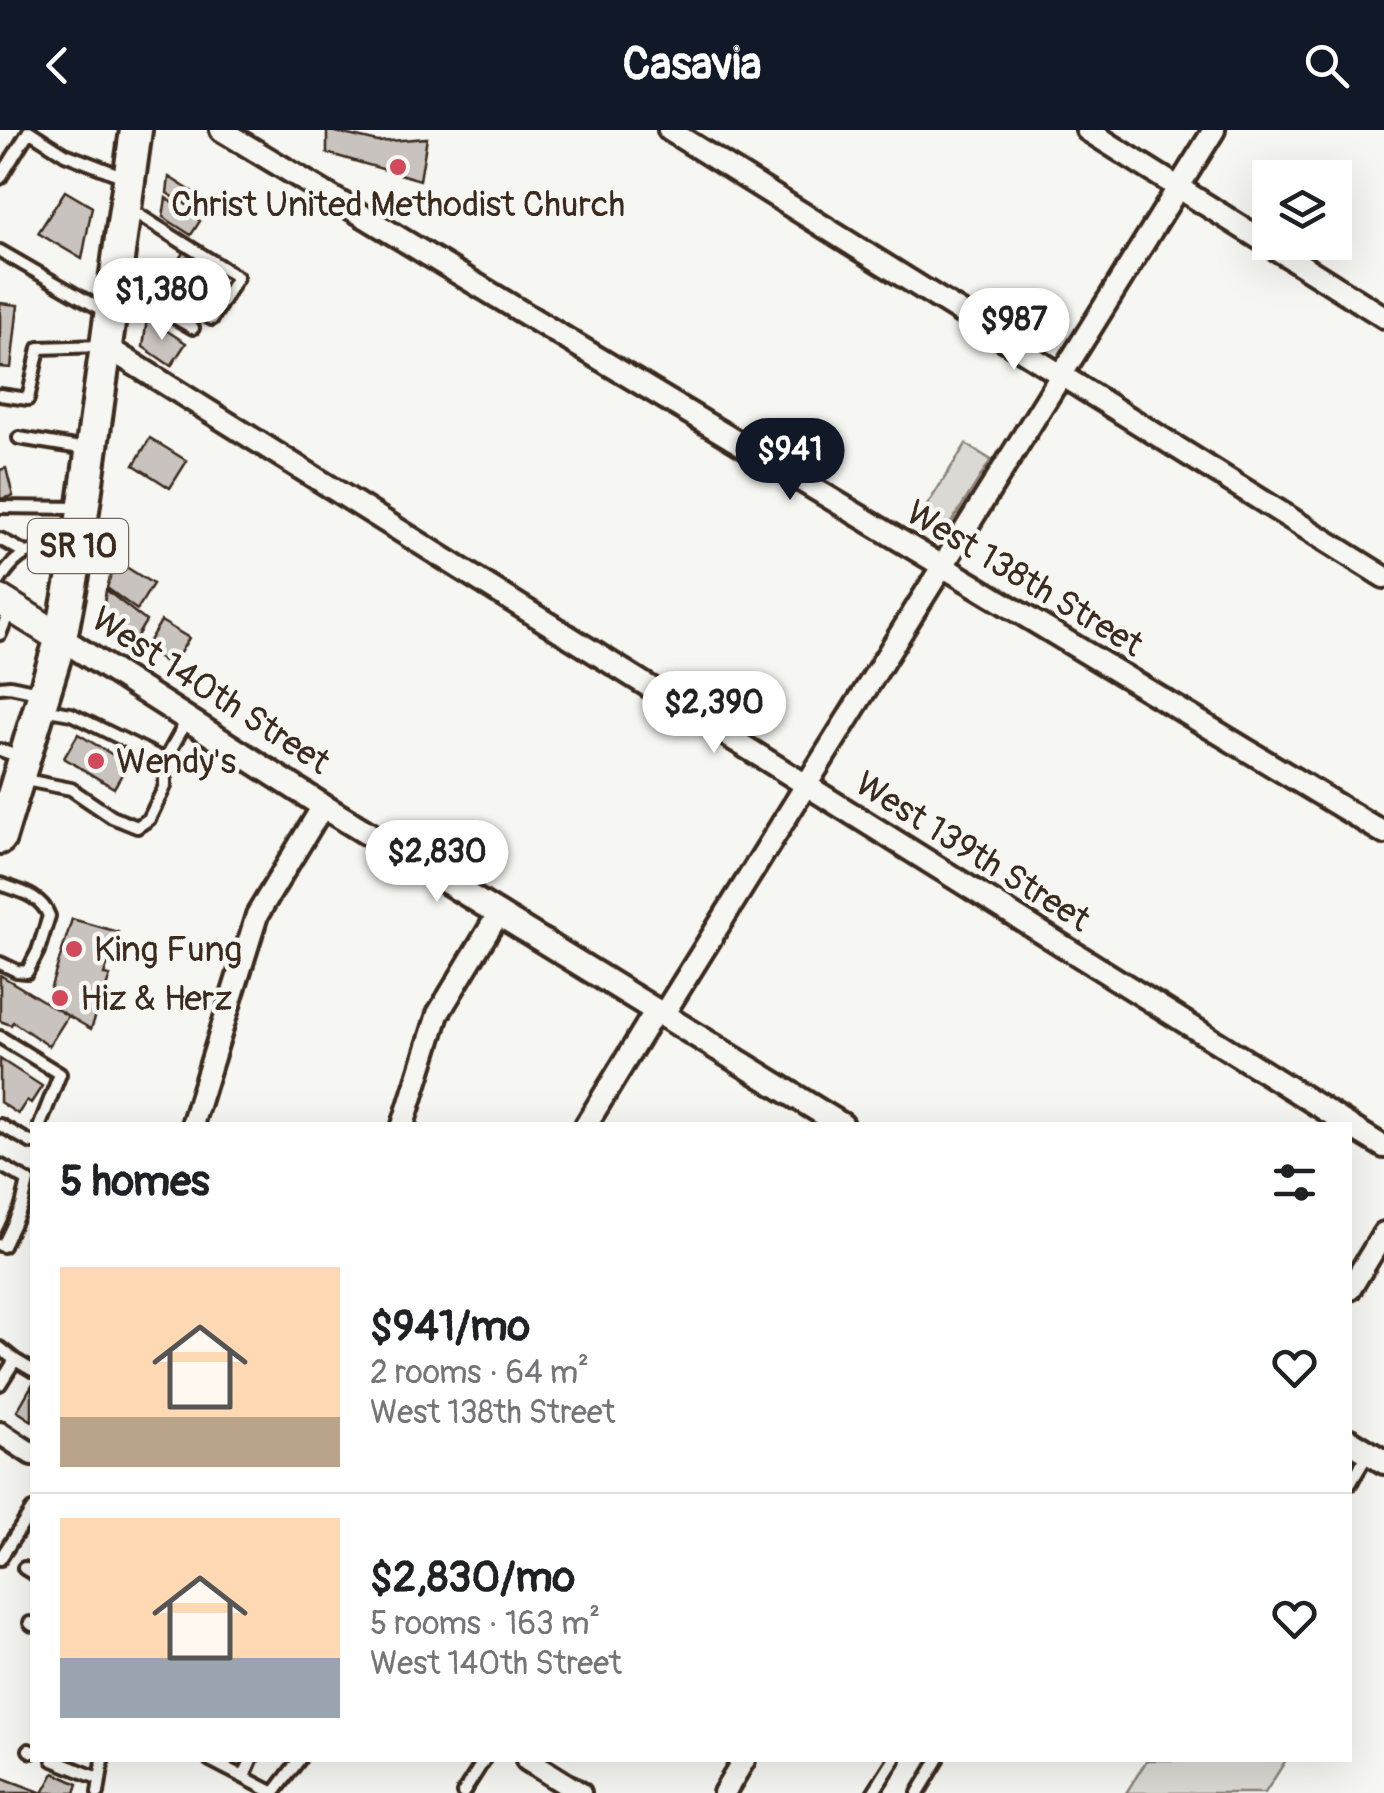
<!DOCTYPE html>
<html lang="en">
<head>
<meta charset="utf-8">
<style>
  :root { --surface:#fff; --page:#f2f2f2; --text:#202124; --muted:#757577; --line:#e0e0e0; --accent:#111827 }
  body { margin:0; font-family:Pangolin,sans-serif; background:var(--page); color:var(--text); height:100vh; display:flex; flex-direction:column; font-size:38px; white-space:nowrap }
  * { box-sizing:border-box; margin:0 }
  p { font-size:32px; color:var(--muted) }
  .icon { flex:none; width:55px; height:55px; fill:none; stroke:currentColor; stroke-width:2; stroke-linecap:round; stroke-linejoin:round }
  .map { position:relative; flex:1; overflow:hidden }
  .side { position:absolute; left:30px; top:992px; width:1322px; height:640px; display:flex; flex-direction:column; background:var(--surface); border-radius:0px; box-shadow:0 10px 40px #0002 }
  .side>* { flex:none }
  .tools { position:absolute; left:1252px; top:30px; display:grid; gap:20px }
  .tools a { display:grid; place-items:center; width:100px; height:100px; border-radius:0px; background:var(--surface); box-shadow:0 10px 40px #0002; font-size:50px }
  .price { position:absolute; translate:-50% -85px; padding:0 22px; border-radius:35px; background:#fff; color:#222; font-size:32px; line-height:65px; filter:drop-shadow(0 2px 5px #0008) }
  .price::after { content:''; position:absolute; left:50%; top:60px; width:30px; height:22px; margin-left:-15px; background:inherit; clip-path:polygon(0 0,100% 0,50% 100%) }
  .price.on { background:var(--accent); color:#fff }
  ul { padding:0; list-style:none }
  li { display:flex; align-items:center; gap:30px; height:250px; padding:0 30px }
  li+li { border-top:2px solid var(--line) }
  li span { display:grid; place-items:center; flex:none; width:280px; height:200px; border-radius:0px; color:#555 }
  li>.icon { margin-inline-start:auto }
  span .icon { width:120px; height:120px; fill:#fffc; stroke-width:1 }
  li b { font-size:42px }
  h2 { display:flex; justify-content:space-between; align-items:center; height:120px; padding:0 30px; font-size:42px }
  header { display:flex; justify-content:space-between; align-items:center; height:130px; padding:0 30px; background:var(--accent); color:#fff; font-size:45px; font-weight:800 }
  .map>svg:first-child { display:block }
</style>
</head>
<body>
<header><svg class="icon" aria-label="back" viewBox="0 0 24 24"><path d="M15 5l-7 7 7 7"/></svg>Casavia<svg class="icon" aria-label="search" viewBox="0 0 24 24"><circle cx="10" cy="10" r="6"/><path d="M15 15l6 6"/></svg></header>
<div class="map">
<svg width="1384" height="1663" viewBox="0 0 1384 1663">
  <rect width="100%" height="100%" fill="#f6f6f2"/>
  <filter id="ink" filterUnits="userSpaceOnUse"><feTurbulence type="fractalNoise" baseFrequency=".01" numOctaves="2"/><feDisplacementMap in="SourceGraphic" scale="20" xChannelSelector="R" yChannelSelector="G"/><feConvolveMatrix kernelMatrix="1 2 1 2 8 2 1 2 1" color-interpolation-filters="sRGB"/></filter>
  <g filter="url(#ink)">
    <path fill="#dad9d3" stroke="#8a8278" stroke-width="2.5" d="M 966,314 L 991,330 L 939,412 L 914,396 Z
      M 1147,1630 L 1286,1630 L 1265,1663 L 1126,1663 Z"/>
    <path fill="#c8c3be" stroke="#3b2a1e" stroke-width="2.5" d="M 327,0 L 378,12 L 427,8 L 420,50 L 327,23 Z
      M 169,47 L 207,71 L 202,80 L 207,83 L 205,86 L 167,63 Z
      M 65,61 L 92,77 L 82,129 L 38,103 Z
      M 166,68 L 200,91 L 191,105 L 163,87 Z
      M 184,121 L 216,141 L 214,144 L 220,148 L 206,171 L 201,168 L 198,171 L 166,150 Z
      M 0,173 L 18,175 L 11,238 L 0,237 Z
      M 147,188 L 186,213 L 171,236 L 143,217 Z
      M 150,308 L 187,331 L 170,358 L 134,335 Z
      M 6,338 L 13,366 L 0,369 L 0,340 Z
      M 115,430 L 153,454 L 137,480 L 107,458 Z
      M 106,460 L 146,491 L 131,516 L 101,495 Z
      M 161,491 L 189,508 L 172,536 L 144,519 Z
      M 78,604 L 128,634 L 114,658 L 64,628 Z
      M 72,789 L 118,802 L 104,845 L 110,846 L 91,899 L 46,873 Z
      M 0,845 L 68,886 L 49,916 L 13,892 L 11,895 L 0,891 Z
      M 0,929 L 42,956 L 31,973 L 27,970 L 18,984 L 0,972 Z
      M 32,1255 L 32,1291 L 17,1281 Z
      M 54,1643 L 78,1654 L 75,1663 L 43,1663 Z
      M 0,1647 L 43,1663 L 0,1663 Z"/>
    <g fill="none" stroke-linecap="round" stroke-linejoin="round">
      <g stroke="#3b2a1e" stroke-width="18">
        <path id="service" d="M 0,48 L 29,1 L 65,24 L 127,48
          M 0,121 L 104,181
          M 122,137 L 212,189 L 237,147 L 131,80
          M 119,156 L 193,198
          M 0,265 L 28,269 L 39,218 L 102,216
          M 19,308 L 87,319
          M 0,377 L 81,378
          M 0,409 L 24,422
          M 0,450 C 23,414 37,419 76,424
          M 0,504 L 11,477
          M 0,557 L 10,556 L 38,562
          M 42,579 L 71,584 L 165,630
          M 0,620 L 20,627
          M 20,649 L 71,659 L 112,687 L 137,697 L 149,689 L 165,656 L 165,630 L 187,590
          M 0,754 C 19,761 41,765 49,786 L 38,821 L 27,842 L 17,841 L 0,833
          M 0,907 L 60,944 L 40,995
          M 0,995 L 32,1013
          M 0,1035 L 28,1051 L 22,1076 L 3,1116 L 0,1115
          M 0,1218 L 15,1230 L 0,1254
          M 15,1230 L 32,1240
          M 1350,1354 L 1368,1324
          M 0,1429 L 32,1380
          M 24,1438 L 32,1443
          M 30,1493 L 32,1495
          M 29,1620 L 32,1622
          M 53,1630 L 100,1649
          M 210,1630 L 274,1663 L 299,1630
          M 244,1646 L 251,1630
          M 98,1663 L 103,1630
          M 463,1663 L 484,1630
          M 873,1663 L 894,1630
          M 918,1663 L 938,1630"/>
      </g>
      <g stroke="#3b2a1e" stroke-width="28">
        <path id="minor" d="M 221,0 L 1384,703
          M 669,0 L 1384,447
          M 1087,0 L 1384,187
          M 105,216 L 1349,995
          M 663,885 L 1214,0
          M 192,995 L 257,785 L 323,676
          M 403,995 L 438,884 L 499,783
          M 586,995 L 656,880
          M 1350,996 L 1384,1017
          M 1350,1159 L 1384,1103
          M 0,1303 L 32,1324
          M 527,1630 L 580,1663
          M 724,1663 L 744,1630"/>
      </g>
      <g stroke="#3b2a1e" stroke-width="30">
        <path id="tertiary" d="M 61,508 L 323,676 L 842,995
          M 1350,1311 L 1384,1332"/>
      </g>
      <g stroke="#3b2a1e" stroke-width="35">
        <path id="secondary" d="M 0,470 L 61,508"/>
      </g>
      <g stroke="#3b2a1e" stroke-width="38">
        <path id="primary" d="M 0,708 L 61,508 L 77,424 L 136,0"/>
      </g>
      <use href="#service" stroke="#f6f6f2" stroke-width="10"/>
      <use href="#minor" stroke="#f6f6f2" stroke-width="20"/>
      <use href="#tertiary" stroke="#f6f6f2" stroke-width="22"/>
      <use href="#secondary" stroke="#f6f6f2" stroke-width="28"/>
      <use href="#primary" stroke="#f6f6f2" stroke-width="30"/>
    </g>
  </g>
  <g fill="#d1495b" stroke="#f6f6f2" stroke-width="4">
    <circle cx="398" cy="37" r="10"/>
    <circle cx="96" cy="631" r="10"/>
    <circle cx="74" cy="819" r="10"/>
    <circle cx="60" cy="868" r="10"/>
  </g>
  <g text-anchor="middle" stroke-width="9" stroke-linejoin="round" paint-order="stroke">
    <rect fill="#f6f6f2" stroke="#73675e" stroke-width="2.5" x="28" y="389" width="100" height="54" rx="8"/>
    <g font-size="32" font-weight="bold" fill="#3b2a1e">
      <text x="78" y="427">SR 10</text>
    </g>
    <g font-size="35" fill="#3b2a1e" stroke="#f6f6f2" text-anchor="start">
      <text x="398" y="86" text-anchor="middle">Christ United Methodist Church</text>
      <text x="116" y="643">Wendy's</text>
      <text x="94" y="831">King Fung</text>
      <text x="80" y="880">Hiz &amp; Herz</text>
    </g>
    <g font-size="35" fill="#3b2a1e" stroke="#f6f6f2">
      <text transform="translate(1025 448) rotate(31)" y="12">West 138th Street</text>
      <text transform="translate(211 560) rotate(33)" y="12">West 140th Street</text>
      <text transform="translate(973 721) rotate(32)" y="12">West 139th Street</text>
    </g>
  </g>
</svg>
<div class="tools">
<a><svg class="icon" aria-label="layers" viewBox="0 0 24 24"><path d="M12 4l9 5-9 5-9-5zM3 14l9 5 9-5"/></svg></a>
</div>
<b class="price" style="left:162px;top:213px">$1,380</b>
<b class="price" style="left:1014px;top:243px">$987</b>
<b class="price on" style="left:790px;top:373px">$941</b>
<b class="price" style="left:714px;top:626px">$2,390</b>
<b class="price" style="left:437px;top:775px">$2,830</b>
<section class="side">
<h2>5 homes<svg class="icon" aria-label="filters" viewBox="0 0 24 24"><path d="M4 7h16M4 17h16"/><circle cx="9" cy="7" r="2"/><circle cx="15" cy="17" r="2"/></svg></h2>
<ul>
<li><span style="background:linear-gradient(#ffd9b3 75%,#b9a48a 0)"><svg class="icon" aria-label="home" viewBox="0 0 24 24"><path d="M3 11l9-7 9 7M6 9v11h12V9"/></svg></span><div><b>$941/mo</b><p>2 rooms · 64 m²</p><p>West 138th Street</p></div><svg class="icon" aria-label="heart" viewBox="0 0 24 24"><path d="M12 20l-8-8c-3-5 5-10 8-4 3-6 11-1 8 4z"/></svg></li>
<li><span style="background:linear-gradient(#ffd9b3 70%,#9aa5b1 0)"><svg class="icon" aria-label="home" viewBox="0 0 24 24"><path d="M3 11l9-7 9 7M6 9v11h12V9"/></svg></span><div><b>$2,830/mo</b><p>5 rooms · 163 m²</p><p>West 140th Street</p></div><svg class="icon" aria-label="heart" viewBox="0 0 24 24"><path d="M12 20l-8-8c-3-5 5-10 8-4 3-6 11-1 8 4z"/></svg></li>
</ul>
</section>
</div>
</body>
</html>
